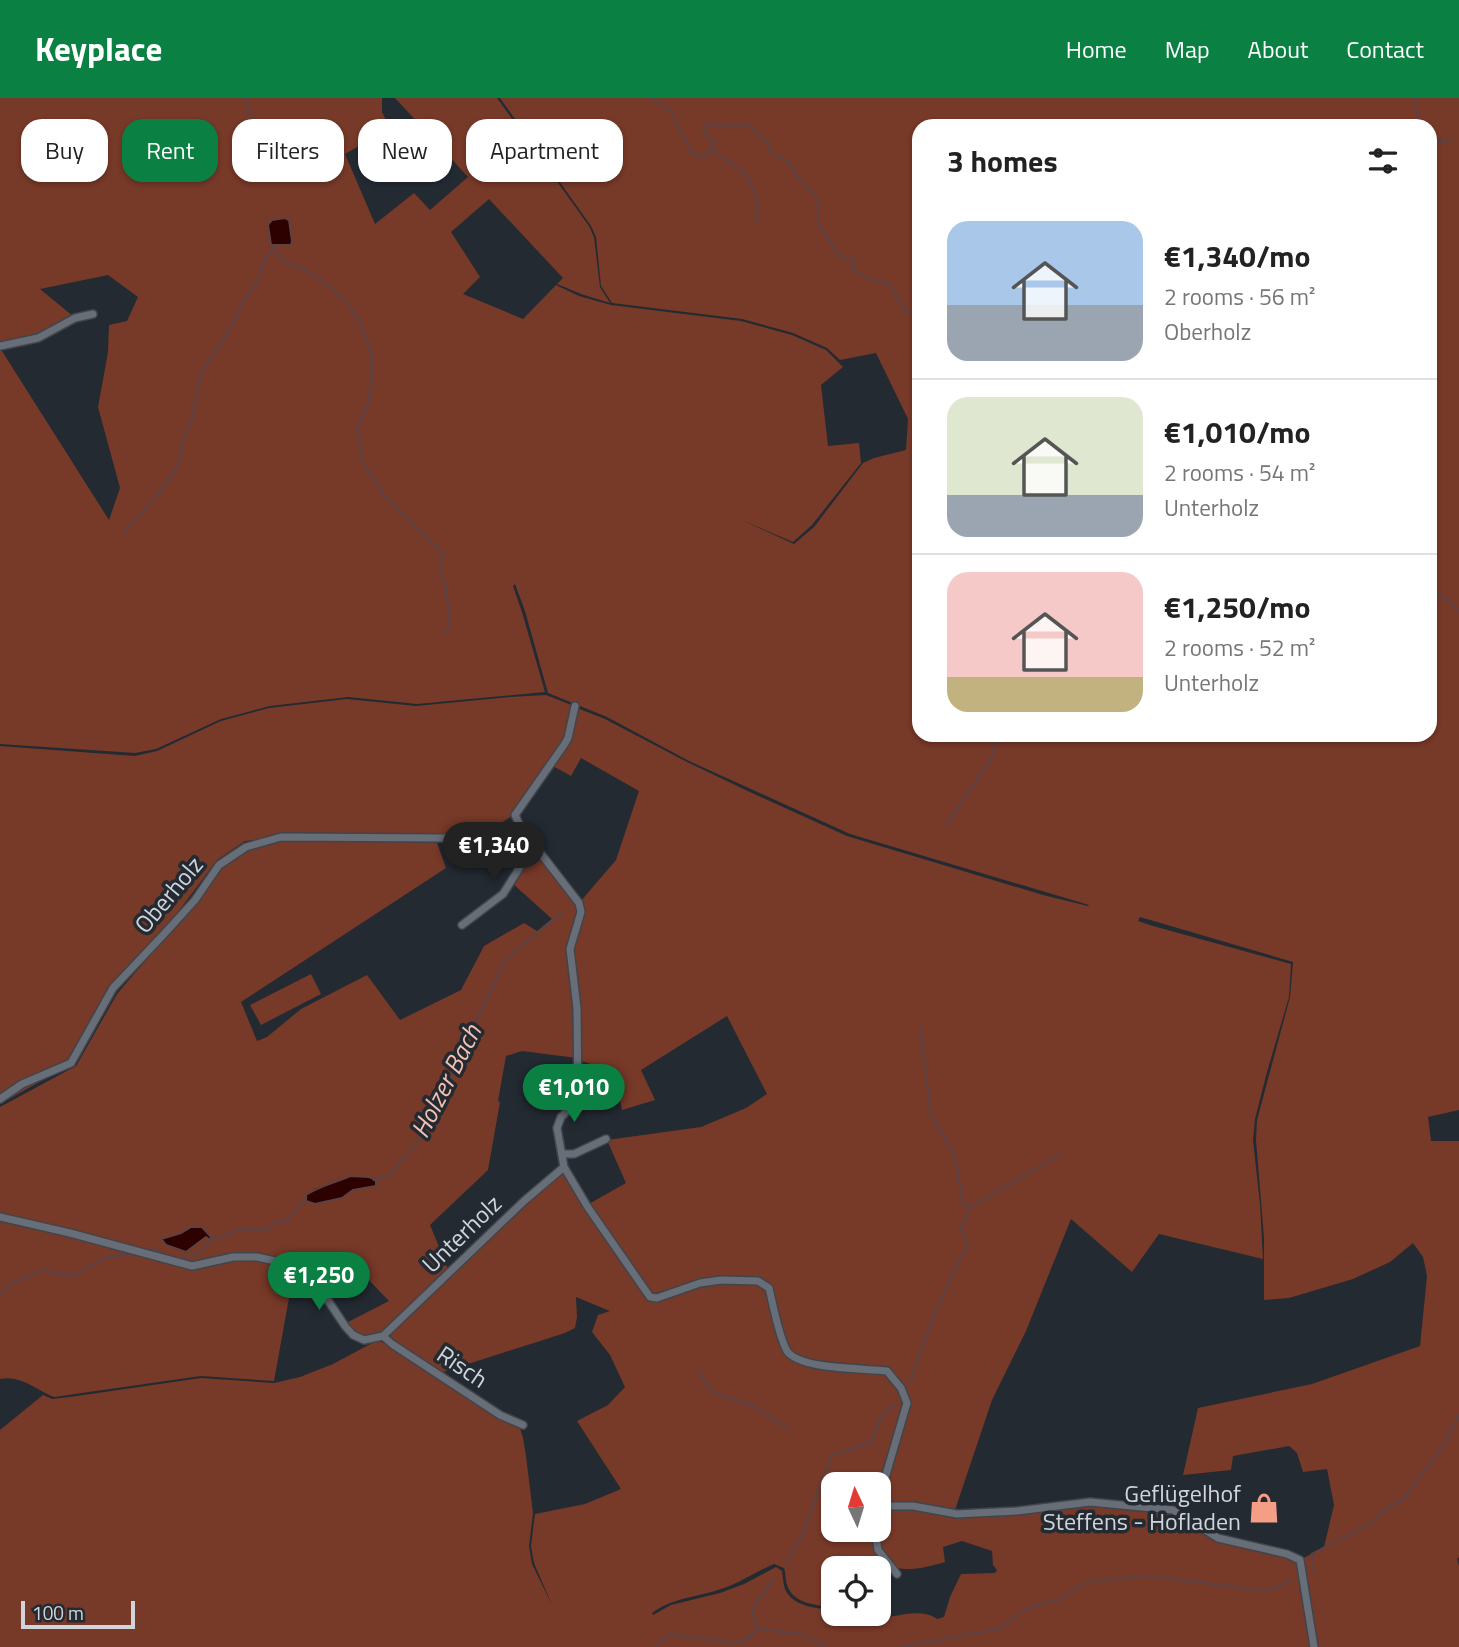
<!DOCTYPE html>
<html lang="en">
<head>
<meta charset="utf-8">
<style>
  :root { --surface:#fff; --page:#f6f6f6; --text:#222; --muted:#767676; --line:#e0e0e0; --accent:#0b8043 }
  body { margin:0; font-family:"Titillium Web",sans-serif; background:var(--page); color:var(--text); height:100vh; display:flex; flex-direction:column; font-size:26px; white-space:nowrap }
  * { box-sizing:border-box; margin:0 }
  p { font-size:23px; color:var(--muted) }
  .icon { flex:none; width:38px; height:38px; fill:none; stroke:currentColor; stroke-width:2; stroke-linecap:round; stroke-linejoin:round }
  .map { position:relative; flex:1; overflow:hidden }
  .side { position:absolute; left:912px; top:21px; width:525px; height:623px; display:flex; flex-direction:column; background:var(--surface); border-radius:21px; box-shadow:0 2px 5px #0004 }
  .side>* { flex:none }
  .banner { position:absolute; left:21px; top:21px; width:665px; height:63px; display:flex; gap:14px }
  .needle { width:46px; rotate:356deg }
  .fabs { position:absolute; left:821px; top:1374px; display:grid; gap:14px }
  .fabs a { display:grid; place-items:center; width:70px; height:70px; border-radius:14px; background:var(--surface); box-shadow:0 2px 5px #0004; font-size:35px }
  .scale { position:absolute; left:21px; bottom:18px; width:114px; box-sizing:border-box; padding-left:7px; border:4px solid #d1d5db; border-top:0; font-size:19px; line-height:24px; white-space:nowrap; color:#d1d5db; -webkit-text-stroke:5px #232a32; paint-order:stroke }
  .price { position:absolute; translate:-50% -60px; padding:0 16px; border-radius:24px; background:var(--accent); color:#fff; font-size:23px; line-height:46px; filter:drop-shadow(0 2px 4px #0008) }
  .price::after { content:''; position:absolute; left:50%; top:42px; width:21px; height:16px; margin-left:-10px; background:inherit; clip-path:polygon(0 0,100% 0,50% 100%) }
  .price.active { background:#222; color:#fff }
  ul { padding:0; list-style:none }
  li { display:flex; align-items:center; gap:21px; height:175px; padding:0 35px }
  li+li { border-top:2px solid var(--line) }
  li span { display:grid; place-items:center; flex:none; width:196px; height:140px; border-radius:21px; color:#555 }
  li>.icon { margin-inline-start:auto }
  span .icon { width:84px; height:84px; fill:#fffc; stroke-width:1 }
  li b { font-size:30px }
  h2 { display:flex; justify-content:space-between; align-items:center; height:84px; padding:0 35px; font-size:30px }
  .pill { padding:0 24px; border-radius:21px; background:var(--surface); box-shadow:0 2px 5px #0004; font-size:24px; line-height:63px }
  .pill.active { background:var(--accent); color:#fff }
  header { display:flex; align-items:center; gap:42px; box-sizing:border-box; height:98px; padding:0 35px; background:var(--accent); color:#fff }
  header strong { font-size:33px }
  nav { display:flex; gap:38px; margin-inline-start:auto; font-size:24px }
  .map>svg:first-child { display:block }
</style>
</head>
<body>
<header>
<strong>Keyplace</strong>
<nav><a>Home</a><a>Map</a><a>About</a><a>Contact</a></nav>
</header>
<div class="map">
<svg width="1459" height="1549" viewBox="0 0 1459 1549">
  <rect width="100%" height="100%" fill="#232a32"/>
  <path fill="#773928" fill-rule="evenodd" d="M 0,0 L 382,0 L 382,14 L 390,30 L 345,56 L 375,126 L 414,95 L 430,112 L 468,79 L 395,0 L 497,0 L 589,128 L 594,139 L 600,189 L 610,205 L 581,196 L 557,186 L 563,180 L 489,101 L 451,134 L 480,179 L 463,196 L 523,221 L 556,187 L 579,198 L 611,207 L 741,223 L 792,237 L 826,252 L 843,269 L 821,287 L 828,348 L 859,345 L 861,365 L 812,427 L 793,444 L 742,422 L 794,446 L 814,429 L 863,365 L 874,360 L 906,352 L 908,321 L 876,255 L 840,262 L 827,250 L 793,235 L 742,221 L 612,205 L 601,188 L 596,139 L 591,128 L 500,0 L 1459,0 L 1459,1012 L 1428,1019 L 1431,1043 L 1459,1043 L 1459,1459 L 1457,1461 L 1459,1468 L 1459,1549 L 1318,1549 L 1314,1532 L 1302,1461 L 1324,1449 L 1334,1407 L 1327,1371 L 1303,1374 L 1297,1355 L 1289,1348 L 1233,1358 L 1231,1372 L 1183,1377 L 1198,1310 L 1312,1286 L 1420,1248 L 1427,1178 L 1423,1159 L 1413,1145 L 1390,1164 L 1353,1181 L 1289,1200 L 1264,1202 L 1264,1140 L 1256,1042 L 1257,1022 L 1290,899 L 1293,864 L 1140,819 L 1138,823 L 1153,828 L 1291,866 L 1289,899 L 1267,974 L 1255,1021 L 1253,1042 L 1260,1106 L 1263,1161 L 1159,1136 L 1132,1174 L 1071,1121 L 1026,1233 L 992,1302 L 954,1415 L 913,1406 L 886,1403 L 883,1394 L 894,1356 L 891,1356 L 879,1395 L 878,1386 L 833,1386 L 833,1432 L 873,1432 L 877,1454 L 892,1474 L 891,1479 L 879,1483 L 878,1470 L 833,1470 L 832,1509 C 816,1507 793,1506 787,1487 C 785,1481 786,1476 784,1470 L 774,1466 C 757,1473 742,1484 724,1490 C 700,1499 673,1499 652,1515 L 653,1517 L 671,1507 L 720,1495 L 744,1486 L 776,1469 L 782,1473 C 783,1479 783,1485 785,1491 C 793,1509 816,1510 833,1512 L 833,1516 L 872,1516 L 874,1522 C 893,1519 921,1509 937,1521 L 944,1519 L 950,1499 L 961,1476 L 995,1475 L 997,1472 L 993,1467 L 992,1453 L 962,1443 L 943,1449 L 945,1464 C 909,1474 880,1481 877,1432 L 878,1432 L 879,1422 L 882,1416 L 893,1411 L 912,1410 L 957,1417 L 1018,1414 L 1090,1404 L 1175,1413 L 1218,1442 L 1287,1458 L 1299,1465 L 1315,1549 L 0,1549 L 0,1332 L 43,1297 L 52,1301 L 70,1299 L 201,1280 L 274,1285 L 300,1279 L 333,1266 L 376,1243 L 385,1245 L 437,1276 L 483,1309 L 520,1330 L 523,1340 L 526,1358 L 533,1415 L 529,1448 L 532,1466 L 552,1507 L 534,1465 L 531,1448 L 535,1416 L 585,1406 L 621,1391 L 577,1323 L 608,1307 L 625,1289 L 610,1257 L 592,1234 L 598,1217 L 610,1213 L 576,1199 L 577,1219 L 575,1230 L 565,1235 L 440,1275 L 393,1245 L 390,1239 L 392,1233 L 526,1104 L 564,1070 L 586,1108 L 649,1199 L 657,1201 L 700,1186 L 721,1183 L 757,1185 L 768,1191 C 772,1208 778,1242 787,1255 C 800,1273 856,1271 877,1273 L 878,1271 C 856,1268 801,1272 789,1253 C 780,1240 774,1206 770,1190 L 759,1183 L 721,1181 L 700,1183 L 657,1198 L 651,1198 L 587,1107 L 626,1085 L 607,1042 L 701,1029 L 746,1010 L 767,996 L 727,918 L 641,972 L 655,1002 L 622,1012 L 614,973 L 578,962 L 578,910 L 571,850 L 582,814 L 580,804 L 616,762 L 639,693 L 581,660 L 571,678 L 551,667 C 569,644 571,638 577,610 L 605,621 L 687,664 L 752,695 L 847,738 L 1043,797 L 1088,808 L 1089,807 L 850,736 L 689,663 L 607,619 L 548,595 L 525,513 L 515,486 L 513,488 L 522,514 L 545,594 L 417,606 L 348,599 L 270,608 L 221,621 L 156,651 L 135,655 L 0,646 L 0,250 L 109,422 L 120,390 L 98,309 L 108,254 L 109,227 L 127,223 L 138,199 L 108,177 L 40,191 L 74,219 L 36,239 L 0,247 ZM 919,28 L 1430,28 L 1430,637 L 919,637 Z
    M 546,597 L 574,608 L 567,639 L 515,716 L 484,736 L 280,739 L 245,743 L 217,762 L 163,834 L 115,894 L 73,965 L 0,1006 L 0,648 L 135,658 L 157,653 L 221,623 L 269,610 L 347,601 L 416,608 L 510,599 Z
    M 281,741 L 436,742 L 446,770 L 241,904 L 257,943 L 267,939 L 301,911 L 367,877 L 400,922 L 461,892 L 484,848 L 524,825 L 537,833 L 552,821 L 512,785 L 534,748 L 578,806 L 580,814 L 568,851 L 576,909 L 577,960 L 522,953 L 506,958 L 498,1003 L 500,1004 L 488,1072 L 430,1127 L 449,1173 L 383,1235 L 367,1239 L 361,1238 L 357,1237 L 346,1225 L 389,1203 L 362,1175 L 353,1189 L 330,1202 L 305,1175 L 256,1158 L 192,1167 L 0,1117 L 0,1009 L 76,968 L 117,896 L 167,837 L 220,766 L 246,747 ZM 350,1078 L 376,1088 L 352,1092 L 342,1100 L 315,1106 L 306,1103 L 314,1091 L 334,1085 Z
    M 311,876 L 321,896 L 261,927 L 250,907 Z
    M 0,1121 L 191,1169 L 233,1160 L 280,1165 L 294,1172 L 274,1283 L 201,1278 L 54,1299 C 36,1292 21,1277 0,1281 Z"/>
  <path fill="#2d0100" stroke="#5e4142" stroke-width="2" d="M 285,120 L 289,122 L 292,143 L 291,147 L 271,147 L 268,127 L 272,122 Z
    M 350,1078 L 369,1079 L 376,1082 L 376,1088 L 353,1092 L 342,1100 L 315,1106 L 306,1103 L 306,1097 C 319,1088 335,1085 350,1078 Z
    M 191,1129 L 202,1129 L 211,1139 L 210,1142 L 206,1139 L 186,1154 L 166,1147 L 161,1141 L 181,1135 Z"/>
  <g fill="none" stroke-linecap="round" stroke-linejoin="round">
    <path stroke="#5e4142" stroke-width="2.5" d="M 245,0 L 253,23
      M 653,0 L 671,14 L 692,56 L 705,59 L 716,44 L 708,40 L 703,33 L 708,25 L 714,25 L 721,29 C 728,26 743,26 751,29 C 759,33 758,42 769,44 L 769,52 L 777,58 L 788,63 L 789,69 L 795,68 L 794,75 L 819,103 L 818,125 L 842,161 L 855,161 L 853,172 C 864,179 874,183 888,185 L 907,214 L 919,215
      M 1415,0 L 1420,28
      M 258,32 L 261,45
      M 1430,38 L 1443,44 L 1452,42
      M 711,51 L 745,75 L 757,100 L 757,126
      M 273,149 L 280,161 L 305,172 L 325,185 L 346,204 L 359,222 L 372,257 L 371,285 L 369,303 L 357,331 L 363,365 L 384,397 L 444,456 L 440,472 L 445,487 L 450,521 L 447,534
      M 124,434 L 162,392 L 179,365 L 184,338 L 192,320 L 201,275 L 232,228 L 245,200 L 258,184 L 263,166 L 272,151
      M 1430,492 L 1433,492 L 1449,503 L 1459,513
      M 947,726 L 991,661 L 995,647 L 1005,637
      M 920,929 L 931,1017 L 954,1056 L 963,1104 L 969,1110
      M 374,1082 L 390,1077 L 421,1039 L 425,1020 L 446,989 L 505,862 L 561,815
      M 153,1151 L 169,1158
      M 176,1161 L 196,1157 L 215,1140 L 224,1139 L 240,1131 L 267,1132 L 275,1124 L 287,1123 L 306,1100
      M 0,1197 L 10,1186 L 42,1172 L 75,1178 C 100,1161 107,1155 138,1157
      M 697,1272 L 714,1295 L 753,1308 L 788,1330
      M 910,1285 C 925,1237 944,1190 968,1146 L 961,1131 L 969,1110 L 1062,1055
      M 786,1466 L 804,1433 L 832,1357 L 872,1344 L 881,1318 L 897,1304
      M 1312,1472 L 1312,1456 L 1366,1428 L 1393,1406 L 1403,1402 L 1443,1348 L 1459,1317
      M 757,1530 L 752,1512 L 773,1481
      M 654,1549 L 671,1536 L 734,1545 L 745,1543 L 757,1531 L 802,1536 L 826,1549
      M 901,1549 L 999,1531 L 1027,1510 L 1058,1502 L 1089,1483 L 1148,1478 L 1268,1493 L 1290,1482"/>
    <g stroke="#40454c" stroke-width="10">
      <path id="street" d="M 0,248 L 38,240 L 75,220 L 93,216
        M 462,827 L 503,796 L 534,747
        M 0,1001 L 22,986 L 71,965 L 113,890 L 165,835 L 195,802 L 219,767 L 246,749 L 281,739 L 443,740 L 484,737 L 521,730
        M 562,1056 L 574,1056 L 606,1041
        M 564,1069 L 587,1108 L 650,1199 L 657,1200 L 700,1185 L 721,1182 L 758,1183 L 769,1190 C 773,1207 779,1239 787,1253 C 800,1272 864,1270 887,1273 L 901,1290 L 907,1305 L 878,1404
        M 0,1119 L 70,1135 L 192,1168 L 233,1159 L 257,1159 L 280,1164 L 295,1170 L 312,1186 L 329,1204 L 345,1228 L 353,1237 L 364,1242 L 383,1238 L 524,1103 L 564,1069 L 557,1030 L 561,1019 L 578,1003 L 577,910 L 570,851 L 581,814 L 579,805 L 521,730 L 515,717 L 564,647 L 568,640 L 575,608
        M 383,1238 L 392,1246 L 500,1317 L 523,1327
        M 878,1408 L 913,1408 L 957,1416 L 1017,1413 L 1090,1404 L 1173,1412 L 1218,1440 L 1287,1456 L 1300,1462 L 1314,1549
        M 875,1432 L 878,1452 L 897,1476"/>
    </g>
    <use href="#street" stroke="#676e78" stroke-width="7"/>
  </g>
  <defs>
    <g id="shop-bare" transform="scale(2.415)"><path d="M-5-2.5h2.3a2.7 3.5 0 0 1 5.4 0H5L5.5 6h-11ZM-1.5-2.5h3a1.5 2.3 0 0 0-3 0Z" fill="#f49e86" stroke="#232a32" stroke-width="2.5" paint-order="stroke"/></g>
  </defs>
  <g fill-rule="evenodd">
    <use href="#shop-bare" x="1264" y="1410"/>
  </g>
  <g text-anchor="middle" stroke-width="7" stroke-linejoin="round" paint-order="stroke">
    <g font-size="24" fill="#d1d5db" stroke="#232a32">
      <text transform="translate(169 797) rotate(-50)" y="8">Oberholz</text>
      <text transform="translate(462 1136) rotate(-44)" y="8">Unterholz</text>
      <text transform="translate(462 1269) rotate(34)" y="8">Risch</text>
    </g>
    <g font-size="24" fill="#d1d5db" stroke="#232a32" text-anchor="end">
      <text x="1241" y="1404">Geflügelhof<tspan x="1241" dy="28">Steffens - Hofladen</tspan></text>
    </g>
    <g font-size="26" font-style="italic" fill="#f4c0b1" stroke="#232a32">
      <text transform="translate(446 983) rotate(-63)" y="9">Holzer Bach</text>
    </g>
  </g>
</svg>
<div class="fabs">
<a><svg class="needle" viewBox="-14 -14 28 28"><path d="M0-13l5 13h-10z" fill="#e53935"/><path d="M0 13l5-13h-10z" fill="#767676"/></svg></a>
<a><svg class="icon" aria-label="locate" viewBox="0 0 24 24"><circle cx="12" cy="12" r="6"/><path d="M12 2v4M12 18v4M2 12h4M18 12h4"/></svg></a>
</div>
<div class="scale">100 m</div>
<b class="price active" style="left:494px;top:784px">€1,340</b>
<b class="price" style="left:574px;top:1026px">€1,010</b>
<b class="price" style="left:319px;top:1214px">€1,250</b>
<div class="banner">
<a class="pill">Buy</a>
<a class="pill active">Rent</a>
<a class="pill">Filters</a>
<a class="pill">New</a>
<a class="pill">Apartment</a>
</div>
<section class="side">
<h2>3 homes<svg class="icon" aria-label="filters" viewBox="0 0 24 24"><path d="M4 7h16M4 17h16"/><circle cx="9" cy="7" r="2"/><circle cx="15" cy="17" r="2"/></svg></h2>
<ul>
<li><span style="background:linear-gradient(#a9c7e8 60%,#9aa5b1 0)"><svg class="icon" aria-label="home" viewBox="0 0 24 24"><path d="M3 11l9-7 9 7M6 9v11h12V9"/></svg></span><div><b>€1,340/mo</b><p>2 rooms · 56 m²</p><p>Oberholz</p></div></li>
<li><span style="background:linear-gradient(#dfe7d0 70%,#9aa5b1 0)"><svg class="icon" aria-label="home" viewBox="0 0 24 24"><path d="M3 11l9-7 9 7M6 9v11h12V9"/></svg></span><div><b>€1,010/mo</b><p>2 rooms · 54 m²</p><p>Unterholz</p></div></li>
<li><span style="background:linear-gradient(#f6c9c9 75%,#c2b280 0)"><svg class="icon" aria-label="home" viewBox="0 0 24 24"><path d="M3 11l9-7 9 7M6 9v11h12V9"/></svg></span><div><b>€1,250/mo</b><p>2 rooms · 52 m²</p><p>Unterholz</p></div></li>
</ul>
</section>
</div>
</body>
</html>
